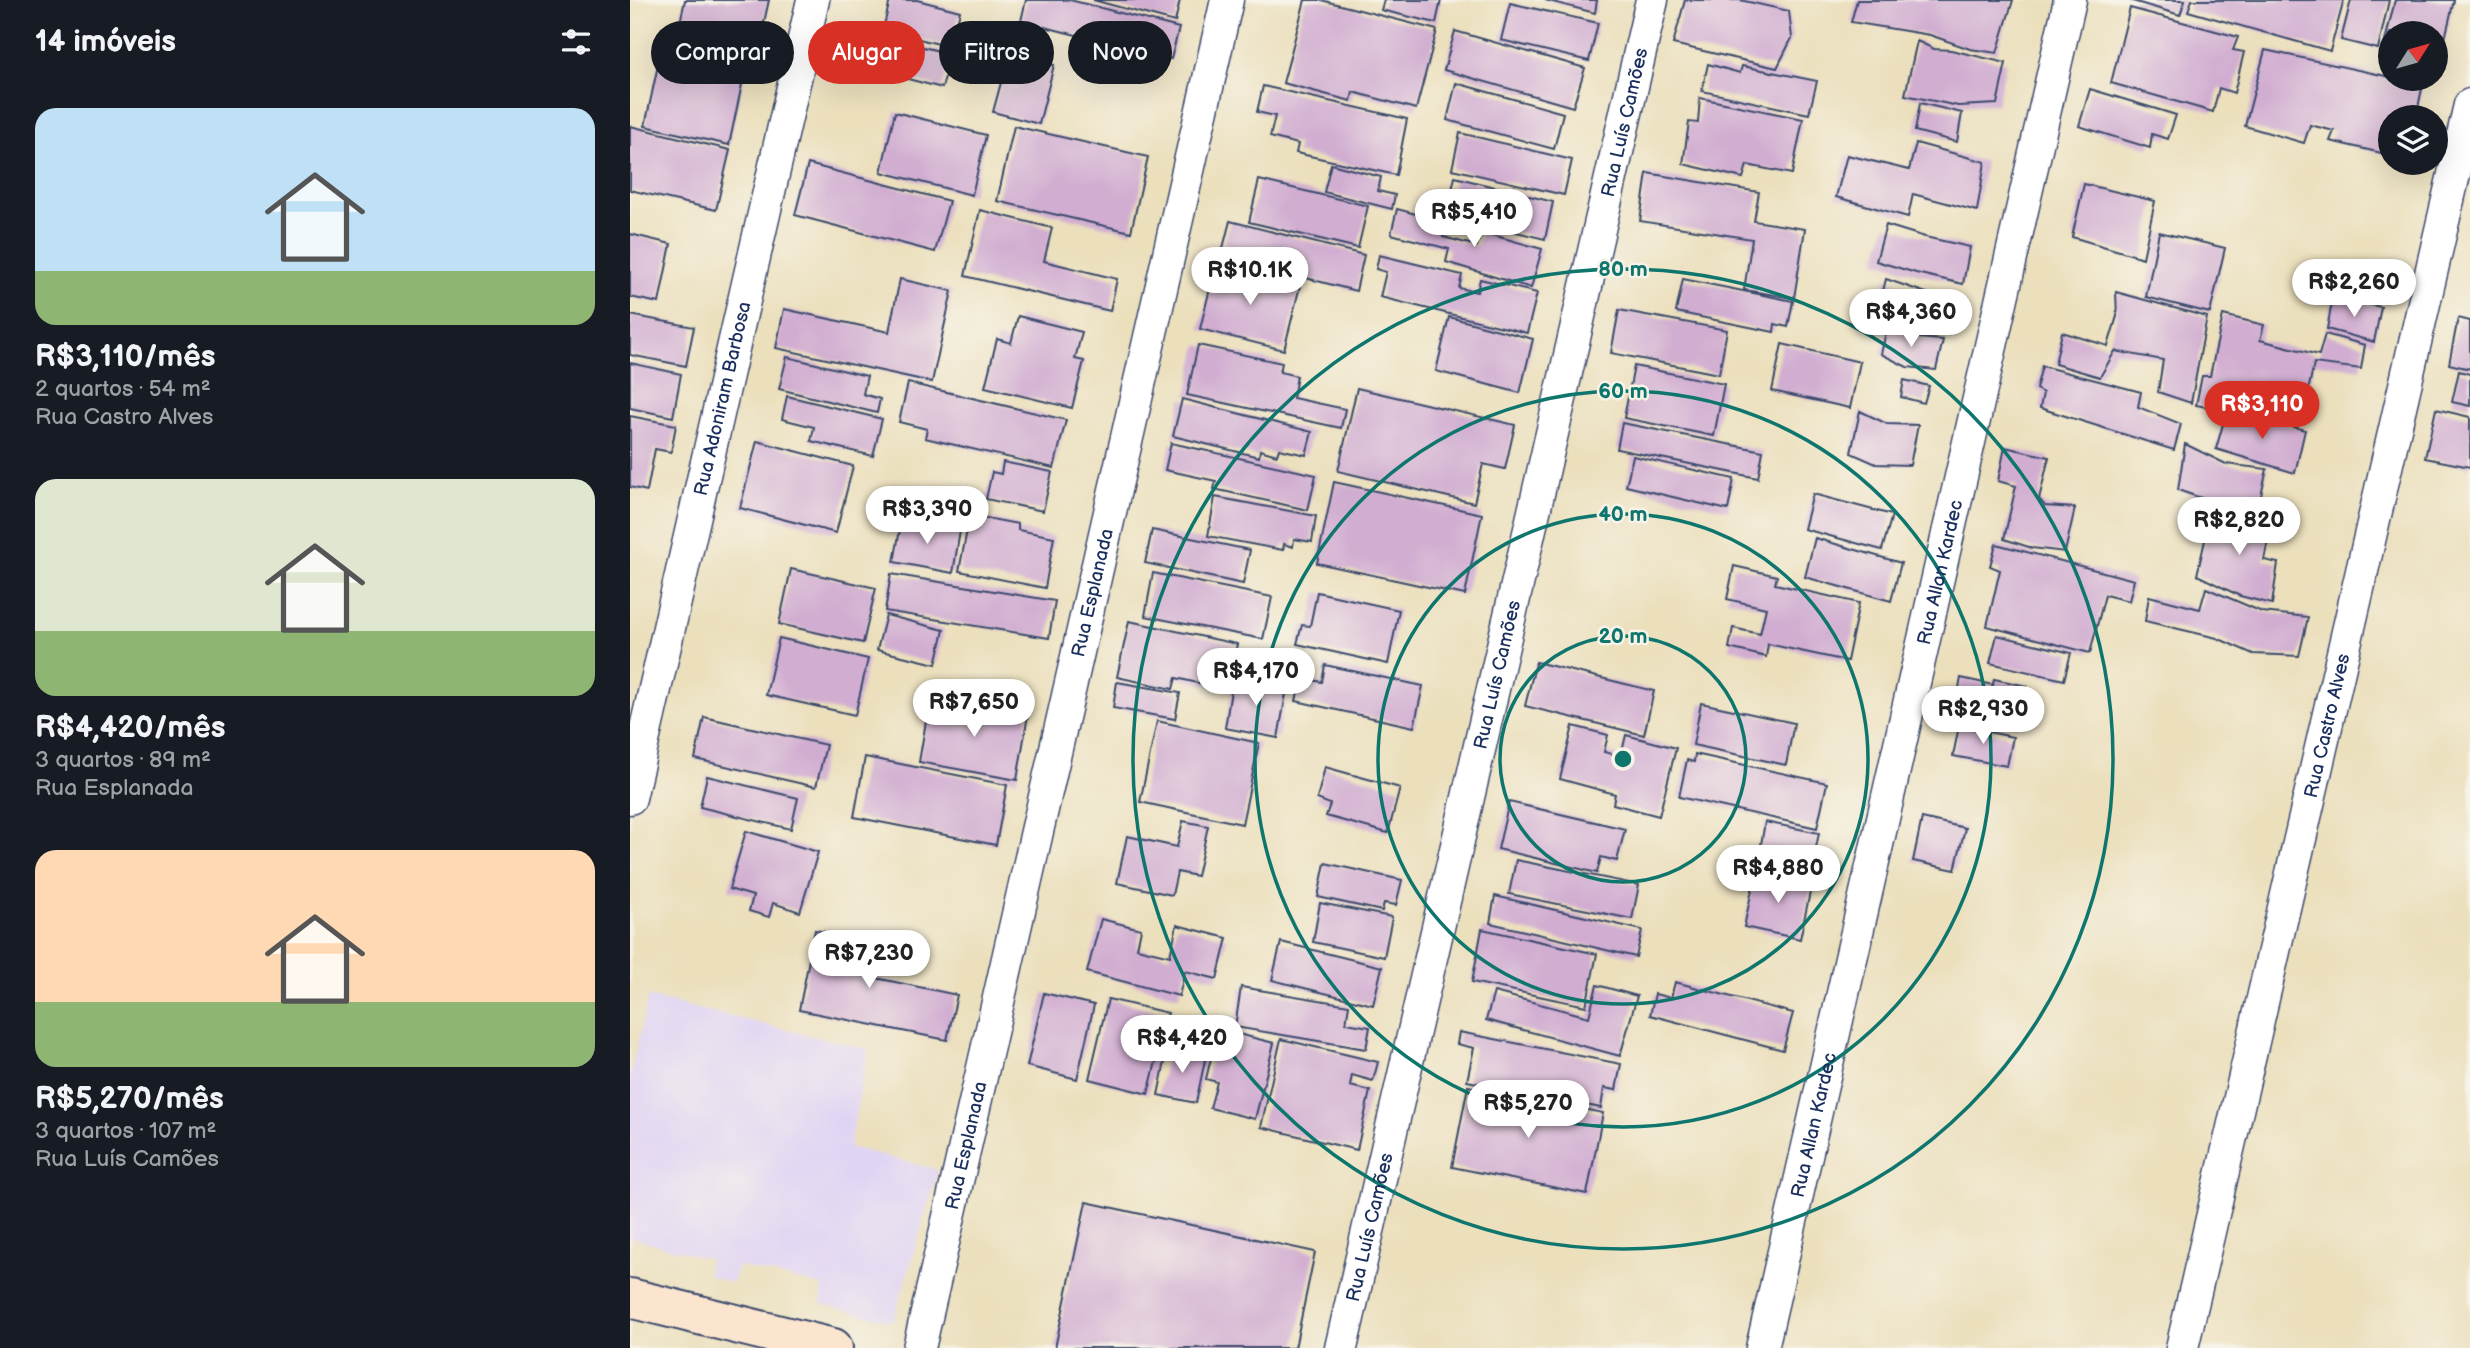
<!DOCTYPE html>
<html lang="pt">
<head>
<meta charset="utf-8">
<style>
  :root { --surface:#171b24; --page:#242831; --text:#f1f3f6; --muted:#9ea1a6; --accent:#d93025 }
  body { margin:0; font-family:"Balsamiq Sans",sans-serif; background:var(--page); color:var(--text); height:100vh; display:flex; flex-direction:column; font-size:26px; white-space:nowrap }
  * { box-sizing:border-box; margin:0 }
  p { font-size:23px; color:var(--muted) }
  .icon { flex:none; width:38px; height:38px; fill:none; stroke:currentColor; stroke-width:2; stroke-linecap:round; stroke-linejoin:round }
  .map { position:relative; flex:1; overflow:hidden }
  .side { display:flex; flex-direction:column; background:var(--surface); width:630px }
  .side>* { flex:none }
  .banner { position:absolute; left:21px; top:21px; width:665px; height:63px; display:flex; gap:14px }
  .needle { width:46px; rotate:53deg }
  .buttons { position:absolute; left:1748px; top:21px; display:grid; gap:14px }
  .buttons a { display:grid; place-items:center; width:70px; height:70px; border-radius:50%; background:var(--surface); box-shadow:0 7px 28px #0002; font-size:35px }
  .price { position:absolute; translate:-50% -60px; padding:0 16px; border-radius:24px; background:#fff; color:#222; font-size:23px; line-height:46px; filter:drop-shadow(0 2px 4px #0008) }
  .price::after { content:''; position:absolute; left:50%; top:42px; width:21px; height:16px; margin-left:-10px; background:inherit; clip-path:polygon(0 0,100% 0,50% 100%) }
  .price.current { background:var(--accent); color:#fff }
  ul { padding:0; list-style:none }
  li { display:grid; align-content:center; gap:14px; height:371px; padding:0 35px }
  li span { display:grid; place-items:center; height:217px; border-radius:21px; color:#555 }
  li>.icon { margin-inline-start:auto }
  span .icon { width:126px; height:126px; fill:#fffc; stroke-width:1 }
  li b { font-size:30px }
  h2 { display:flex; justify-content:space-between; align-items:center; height:84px; padding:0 35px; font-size:30px }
  .tag { padding:0 24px; border-radius:32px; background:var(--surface); box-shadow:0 7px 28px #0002; font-size:24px; line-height:63px }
  .tag.current { background:var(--accent); color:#fff }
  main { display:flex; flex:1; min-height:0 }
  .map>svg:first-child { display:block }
</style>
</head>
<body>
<main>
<section class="side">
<h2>14 imóveis<svg class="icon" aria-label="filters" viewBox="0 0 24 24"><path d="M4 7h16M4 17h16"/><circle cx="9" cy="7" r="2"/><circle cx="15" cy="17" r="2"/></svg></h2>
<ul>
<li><span style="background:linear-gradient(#bfe0f5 75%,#8fb573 0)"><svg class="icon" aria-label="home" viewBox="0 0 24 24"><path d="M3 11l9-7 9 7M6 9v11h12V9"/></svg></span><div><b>R$3,110/mês</b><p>2 quartos · 54 m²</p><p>Rua Castro Alves</p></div></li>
<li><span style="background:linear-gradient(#dfe7d0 70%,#8fb573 0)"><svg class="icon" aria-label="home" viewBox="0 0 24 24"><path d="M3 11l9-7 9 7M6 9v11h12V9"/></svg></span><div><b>R$4,420/mês</b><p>3 quartos · 89 m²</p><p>Rua Esplanada</p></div></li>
<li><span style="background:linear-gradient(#ffd9b3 70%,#8fb573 0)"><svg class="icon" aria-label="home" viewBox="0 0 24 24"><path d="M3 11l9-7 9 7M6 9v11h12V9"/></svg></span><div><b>R$5,270/mês</b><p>3 quartos · 107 m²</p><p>Rua Luís Camões</p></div></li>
</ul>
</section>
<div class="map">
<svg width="1840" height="1348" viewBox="0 0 1840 1348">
  <rect width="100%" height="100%" fill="#f7f3e8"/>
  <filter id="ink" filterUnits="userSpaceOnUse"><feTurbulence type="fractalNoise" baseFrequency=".0143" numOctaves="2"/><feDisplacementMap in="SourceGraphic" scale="14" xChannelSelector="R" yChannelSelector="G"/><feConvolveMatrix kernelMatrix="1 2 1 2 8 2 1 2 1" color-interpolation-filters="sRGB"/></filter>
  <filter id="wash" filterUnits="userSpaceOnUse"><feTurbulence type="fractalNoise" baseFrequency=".00686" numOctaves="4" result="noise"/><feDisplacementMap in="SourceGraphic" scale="28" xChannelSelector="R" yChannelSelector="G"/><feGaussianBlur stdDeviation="1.57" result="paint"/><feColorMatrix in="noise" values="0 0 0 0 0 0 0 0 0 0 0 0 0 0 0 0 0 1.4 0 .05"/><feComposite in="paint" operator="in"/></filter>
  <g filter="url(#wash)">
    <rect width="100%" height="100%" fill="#ebdfbc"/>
    <path fill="#e0d4f4" d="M 18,997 L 238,1049 L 219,1147 L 308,1170 L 263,1322 L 191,1304 L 193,1286 L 108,1266 L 102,1283 L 77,1275 L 79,1259 L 0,1237 L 0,1077 Z"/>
    <g id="blocks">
      <path fill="#d1aed1" d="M 55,0 L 139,0 L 127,54 L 47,36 Z
        M 260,0 L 287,0 L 330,11 L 321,47 L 253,30 Z
        M 396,0 L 440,0 L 549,28 L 541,59 L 391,21 Z
        M 463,0 L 550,0 L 545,22 Z
        M 675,0 L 691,0 L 807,30 L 786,109 L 723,92 L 721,101 L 653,83 Z
        M 754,0 L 811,0 L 806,23 L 751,10 Z
        M 915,0 L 967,0 L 965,13 Z
        M 1055,0 L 1110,0 L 1159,11 L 1162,38 L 1147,68 L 1043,44 Z
        M 1227,0 L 1383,0 L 1367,53 L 1340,49 L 1300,35 L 1221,22 Z
        M 1499,0 L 1555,0 L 1550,15 Z
        M 1562,0 L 1714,0 L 1700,51 L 1558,11 Z
        M 1721,0 L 1759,0 L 1748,49 L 1711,40 Z
        M 1765,0 L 1824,0 L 1807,73 L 1806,33 L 1760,33 L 1760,56 L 1753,50 Z
        M 880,3 L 968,23 L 959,61 L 871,40 Z
        M 1500,8 L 1608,37 L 1603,50 L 1614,52 L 1604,93 L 1589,88 L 1583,112 L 1481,83 Z
        M 825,31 L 955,68 L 943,107 L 814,70 Z
        M 253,37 L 321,54 L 312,88 L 244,70 Z
        M 1287,41 L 1304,49 L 1321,50 L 1376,63 L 1367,104 L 1328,106 L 1275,95 Z
        M 1635,50 L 1793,84 L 1786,117 L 1760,117 L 1760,155 L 1700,141 L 1704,131 L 1680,125 L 1674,143 L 1615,126 Z
        M 379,53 L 424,65 L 409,124 L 363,112 Z
        M 30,56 L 114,75 L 99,145 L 15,126 Z
        M 1078,64 L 1110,73 L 1112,66 L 1187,81 L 1179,114 L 1072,91 Z
        M 826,83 L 933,113 L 924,149 L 817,120 Z
        M 633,86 L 777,119 L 766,175 L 666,153 L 668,144 L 640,137 L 645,116 L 627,112 Z
        M 1460,89 L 1546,115 L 1538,139 L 1522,134 L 1520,148 L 1449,126 Z
        M 1070,98 L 1173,119 L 1162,174 L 1117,165 L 1113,178 L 1053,164 L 1059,122 L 1068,123 Z
        M 1290,103 L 1332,113 L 1327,142 L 1285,131 Z
        M 265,112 L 356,135 L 342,195 L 251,172 Z
        M 0,126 L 100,150 L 86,210 L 0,190 Z
        M 384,126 L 518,157 L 501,232 L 367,201 Z
        M 830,133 L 942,160 L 934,195 L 822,169 Z
        M 1286,143 L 1355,162 L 1347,211 L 1283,194 L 1278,217 L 1206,197 L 1217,155 L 1279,170 Z
        M 178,164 L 319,201 L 305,252 L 165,215 Z
        M 701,164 L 751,177 L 748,191 L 765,195 L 762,209 L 694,192 Z
        M 1017,173 L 1129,192 L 1124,221 L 1175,229 L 1164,298 L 1114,290 L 1122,239 L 1010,221 Z
        M 825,177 L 923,202 L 915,239 L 816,215 Z
        M 629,180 L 738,206 L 728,248 L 619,222 Z
        M 1454,184 L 1525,201 L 1513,258 L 1442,237 Z
        M 767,209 L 816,222 L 813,237 L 847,246 L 852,232 L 912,249 L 901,288 L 816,262 L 819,249 L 761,234 Z
        M 350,210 L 422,228 L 414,261 L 487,279 L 480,311 L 335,276 Z
        M 600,221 L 734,255 L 726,291 L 591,256 Z
        M 1256,225 L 1295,237 L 1340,247 L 1333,284 L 1286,273 L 1246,261 Z
        M 1529,232 L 1595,248 L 1580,313 L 1516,297 Z
        M 0,234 L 41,244 L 29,303 L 0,297 Z
        M 749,255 L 832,275 L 829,288 L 847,292 L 850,279 L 907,293 L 897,333 L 750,297 L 756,272 L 746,269 Z
        M 586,264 L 670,286 L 654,350 L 570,329 Z
        M 270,279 L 322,291 L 302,382 L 146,348 L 154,309 L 259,332 Z
        M 1053,279 L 1163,301 L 1158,327 L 1145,324 L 1144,332 L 1046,312 Z
        M 1256,279 L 1299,294 L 1325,294 L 1318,334 L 1291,331 L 1247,315 Z
        M 1486,292 L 1577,317 L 1561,403 L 1528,392 L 1533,360 L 1485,351 L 1470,377 L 1425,364 L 1432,332 L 1478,346 L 1487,316 Z
        M 1703,297 L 1751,307 L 1744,342 L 1697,329 Z
        M 989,310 L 1097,330 L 1089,374 L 981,353 Z
        M 0,315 L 64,327 L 56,366 L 0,355 Z
        M 1593,315 L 1634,325 L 1630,340 L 1689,355 L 1695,334 L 1735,345 L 1731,369 L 1684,363 L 1676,401 L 1607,388 L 1603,412 L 1566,405 L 1572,376 L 1580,376 Z
        M 388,316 L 452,332 L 445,359 L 454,361 L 442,408 L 355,387 L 367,339 L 381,343 Z
        M 819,317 L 903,339 L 890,393 L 806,371 Z
        M 1828,318 L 1840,321 L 1840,369 L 1819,364 Z
        M 1258,324 L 1288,338 L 1313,340 L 1306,370 L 1277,367 L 1251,354 Z
        M 1152,344 L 1230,362 L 1220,408 L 1142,391 Z
        M 568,345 L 652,363 L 650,372 L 667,376 L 663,398 L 715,409 L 711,428 L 557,395 Z
        M 157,357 L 237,376 L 233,394 L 250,399 L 247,413 L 149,389 Z
        M 0,363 L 51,374 L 43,417 L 0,408 Z
        M 1004,366 L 1094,384 L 1084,436 L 994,418 Z
        M 1412,366 L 1511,392 L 1508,407 L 1551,424 L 1544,450 L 1410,408 L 1413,393 L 1406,389 Z
        M 1829,371 L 1840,374 L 1840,406 L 1822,402 Z
        M 1274,380 L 1299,386 L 1294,403 L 1271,397 Z
        M 278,383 L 436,420 L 424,468 L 295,438 L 297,429 L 269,422 Z
        M 727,388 L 885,425 L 875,469 L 853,464 L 844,503 L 708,471 Z
        M 157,396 L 252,419 L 243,456 L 181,441 L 184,427 L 152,419 Z
        M 552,399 L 682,432 L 676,455 L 649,449 L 647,455 L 630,450 L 629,457 L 543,436 Z
        M 1806,409 L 1840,417 L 1840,467 L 1795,458 Z
        M 1230,411 L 1257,424 L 1288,425 L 1280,465 L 1246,464 L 1221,453 Z
        M 1612,413 L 1675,430 L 1665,473 L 1586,449 L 1595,417 L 1609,422 Z
        M 0,416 L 46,425 L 41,452 L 25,449 L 17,491 L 0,487 Z
        M 992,423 L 1133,451 L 1128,478 L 987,449 Z
        M 127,441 L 223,466 L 206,533 L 110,508 Z
        M 541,443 L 686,475 L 678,510 L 584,489 L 586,481 L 535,470 Z
        M 1555,444 L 1596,464 L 1637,469 L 1628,509 L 1588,504 L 1548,490 Z
        M 1375,447 L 1419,457 L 1409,499 L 1415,506 L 1445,508 L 1435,552 L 1402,548 L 1374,539 L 1386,486 L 1368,481 Z
        M 1003,456 L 1104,479 L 1098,510 L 996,486 Z
        M 373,462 L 422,472 L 413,511 L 356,499 L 362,472 L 371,474 Z
        M 704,482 L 852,514 L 835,595 L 687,563 Z
        M 1183,494 L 1262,515 L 1252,550 L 1174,529 Z
        M 585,497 L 686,516 L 682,542 L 664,539 L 663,547 L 654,544 L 653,550 L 578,536 Z
        M 1582,510 L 1612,520 L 1642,520 L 1634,560 L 1648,563 L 1642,604 L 1610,596 L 1567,575 Z
        M 340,515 L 388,524 L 388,530 L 424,537 L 415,588 L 329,571 Z
        M 272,519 L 330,531 L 323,573 L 264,562 Z
        M 522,530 L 620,550 L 613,584 L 515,563 Z
        M 1185,538 L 1271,563 L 1261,601 L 1175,577 Z
        M 1366,544 L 1504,580 L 1499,601 L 1475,595 L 1460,653 L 1357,626 L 1370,570 L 1360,566 Z
        M 1104,566 L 1147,576 L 1145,584 L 1229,603 L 1217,661 L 1138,644 L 1136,657 L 1099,648 L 1103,628 L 1130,634 L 1136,608 L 1097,599 Z
        M 161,569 L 246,588 L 233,643 L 149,624 Z
        M 523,573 L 642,597 L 633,639 L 515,616 Z
        M 261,574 L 425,601 L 419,638 L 255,611 Z
        M 1576,588 L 1632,612 L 1678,617 L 1669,656 L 1623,654 L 1587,638 L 1515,621 L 1519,596 L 1570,609 Z
        M 687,592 L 769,610 L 758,664 L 667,644 L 672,625 L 680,626 Z
        M 256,615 L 314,630 L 306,664 L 247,650 Z
        M 499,621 L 607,644 L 598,690 L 546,678 L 543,689 L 487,677 Z
        M 1367,635 L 1441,653 L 1434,680 L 1360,663 Z
        M 149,638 L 238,659 L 225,715 L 136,695 Z
        M 906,662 L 1024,691 L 1014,735 L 895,706 Z
        M 695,665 L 793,686 L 784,727 L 666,701 L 671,678 L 692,682 Z
        M 603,678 L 657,688 L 648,738 L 595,728 Z
        M 1331,678 L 1363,685 L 1364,679 L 1397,686 L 1389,721 L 1325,707 Z
        M 487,682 L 550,693 L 545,719 L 483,708 Z
        M 300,698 L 398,715 L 387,780 L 289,762 Z
        M 1071,703 L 1164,723 L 1156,765 L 1063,745 Z
        M 74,717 L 196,745 L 186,787 L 65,759 Z
        M 527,721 L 629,743 L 612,824 L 510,802 Z
        M 943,726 L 978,735 L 974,752 L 991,756 L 996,735 L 1046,748 L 1029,816 L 983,804 L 985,794 L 930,779 Z
        M 1329,726 L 1383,737 L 1377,766 L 1323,756 Z
        M 1065,754 L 1197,783 L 1187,828 L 1049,797 L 1057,760 L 1064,762 Z
        M 235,757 L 377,785 L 366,845 L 224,817 Z
        M 695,767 L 770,788 L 758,833 L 696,816 L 700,804 L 687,799 Z
        M 77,776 L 168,798 L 161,829 L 70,807 Z
        M 879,802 L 995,829 L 987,861 L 971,857 L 967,873 L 868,849 Z
        M 1292,818 L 1335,828 L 1325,870 L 1283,861 Z
        M 553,821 L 578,826 L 567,876 L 547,872 L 542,895 L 487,883 L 497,836 L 547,847 Z
        M 1135,822 L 1189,833 L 1182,867 L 1129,856 Z
        M 116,831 L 188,852 L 170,912 L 143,903 L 139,917 L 119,911 L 123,896 L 99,889 Z
        M 886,860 L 1009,885 L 1002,919 L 879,894 Z
        M 695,863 L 772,880 L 766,905 L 754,903 L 752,911 L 688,897 Z
        M 1126,871 L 1182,883 L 1170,939 L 1114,927 Z
        M 865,896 L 1012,930 L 1006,957 L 860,923 Z
        M 690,903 L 762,917 L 754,957 L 683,942 Z
        M 471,919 L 511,929 L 507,948 L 540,956 L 547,925 L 597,938 L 587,979 L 555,971 L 549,996 L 457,972 Z
        M 852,929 L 967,954 L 956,1006 L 842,982 Z
        M 185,930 L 248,942 L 241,977 L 327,995 L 317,1040 L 169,1010 Z
        M 651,942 L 752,967 L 743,1005 L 642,980 Z
        M 1045,982 L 1163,1013 L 1153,1050 L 1020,1015 L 1025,994 L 1041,998 Z
        M 967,985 L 1007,996 L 990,1056 L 856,1020 L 864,992 L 959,1017 Z
        M 611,987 L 719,1005 L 716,1023 L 740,1027 L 736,1049 L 605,1027 Z
        M 414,993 L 464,1005 L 447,1079 L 397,1066 Z
        M 478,999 L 538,1013 L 518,1094 L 459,1079 Z
        M 588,1029 L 644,1043 L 625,1119 L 580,1108 L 587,1082 L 576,1079 Z
        M 829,1032 L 991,1064 L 986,1090 L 974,1088 L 971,1108 L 837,1081 L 844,1048 L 827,1044 Z
        M 651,1039 L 748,1062 L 743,1081 L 722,1075 L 720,1086 L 740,1091 L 727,1150 L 631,1127 Z
        M 538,1047 L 576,1055 L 566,1103 L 528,1095 Z
        M 838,1086 L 973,1113 L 957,1194 L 822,1167 Z
        M 456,1202 L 685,1252 L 665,1348 L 425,1348 Z"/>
    </g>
  </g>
  <g filter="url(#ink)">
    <use href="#blocks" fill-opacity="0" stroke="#3a496c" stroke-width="2"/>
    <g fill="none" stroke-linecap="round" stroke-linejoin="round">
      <g stroke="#3a496c" stroke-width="35">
        <g id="street">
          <path id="s1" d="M 0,798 L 183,0"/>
          <path id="s2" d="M 289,1348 L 597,0"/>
          <path id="s3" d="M 711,1348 L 1022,0"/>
          <path id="s4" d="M 1132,1348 L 1440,0"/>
          <path id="s5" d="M 1552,1348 L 1840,105"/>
        </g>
      </g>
      <g stroke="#3a496c" stroke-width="42">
        <path id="secondary" d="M 0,1298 L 203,1348"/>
      </g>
      <use href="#street" stroke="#fff" stroke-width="32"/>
      <use href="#secondary" stroke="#fce5cf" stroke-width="38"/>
    </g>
  </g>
  <g fill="none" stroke="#0f766e" stroke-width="3.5">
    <circle cx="993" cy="759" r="123"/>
    <circle cx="993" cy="759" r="245"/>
    <circle cx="993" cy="759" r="368"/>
    <circle cx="993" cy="759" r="490"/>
  </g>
  <g text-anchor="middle" stroke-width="5" stroke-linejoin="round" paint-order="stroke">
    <g font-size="19" fill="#1b2f5e" stroke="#f7f3e8">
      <text dy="7" stroke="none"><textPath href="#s3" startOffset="1258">Rua Luís Camões</textPath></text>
      <text dy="7" stroke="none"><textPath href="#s1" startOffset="410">Rua Adoniram Barbosa</textPath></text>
      <text dy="7" stroke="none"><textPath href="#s4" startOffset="796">Rua Allan Kardec</textPath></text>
      <text dy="7" stroke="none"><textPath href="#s2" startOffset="775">Rua Esplanada</textPath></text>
      <text dy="7" stroke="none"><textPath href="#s3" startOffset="691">Rua Luís Camões</textPath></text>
      <text dy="7" stroke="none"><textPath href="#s5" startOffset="639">Rua Castro Alves</textPath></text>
      <text dy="7" stroke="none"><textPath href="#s4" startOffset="229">Rua Allan Kardec</textPath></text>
      <text dy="7" stroke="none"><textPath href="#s2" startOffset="208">Rua Esplanada</textPath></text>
      <text dy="7" stroke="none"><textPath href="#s3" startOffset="124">Rua Luís Camões</textPath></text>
    </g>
  </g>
  <circle cx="993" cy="759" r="10" fill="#0f766e" stroke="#f7f3e8" stroke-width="3.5"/>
  <g font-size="21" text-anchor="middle" font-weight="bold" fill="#0f766e" stroke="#f7f3e8" stroke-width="5" stroke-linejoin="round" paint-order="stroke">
    <text x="993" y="276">80 m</text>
    <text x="993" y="398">60 m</text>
    <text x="993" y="521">40 m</text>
    <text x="993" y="643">20 m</text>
  </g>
</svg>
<div class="buttons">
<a><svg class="needle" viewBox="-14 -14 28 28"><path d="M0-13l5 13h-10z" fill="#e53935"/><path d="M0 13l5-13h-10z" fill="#9ea1a6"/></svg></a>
<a><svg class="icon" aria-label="layers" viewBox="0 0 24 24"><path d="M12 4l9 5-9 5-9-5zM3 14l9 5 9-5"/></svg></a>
</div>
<b class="price" style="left:844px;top:249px">R$5,410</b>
<b class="price" style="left:620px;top:307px">R$10.1K</b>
<b class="price" style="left:1724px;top:319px">R$2,260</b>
<b class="price" style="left:1281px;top:349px">R$4,360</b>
<b class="price current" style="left:1632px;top:441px">R$3,110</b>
<b class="price" style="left:297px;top:546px">R$3,390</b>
<b class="price" style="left:1609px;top:557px">R$2,820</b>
<b class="price" style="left:626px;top:708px">R$4,170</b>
<b class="price" style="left:344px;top:739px">R$7,650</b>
<b class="price" style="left:1353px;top:746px">R$2,930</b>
<b class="price" style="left:1148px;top:905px">R$4,880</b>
<b class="price" style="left:239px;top:990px">R$7,230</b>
<b class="price" style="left:552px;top:1075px">R$4,420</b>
<b class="price" style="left:898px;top:1140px">R$5,270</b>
<div class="banner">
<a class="tag">Comprar</a>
<a class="tag current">Alugar</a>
<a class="tag">Filtros</a>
<a class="tag">Novo</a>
</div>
</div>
</main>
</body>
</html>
